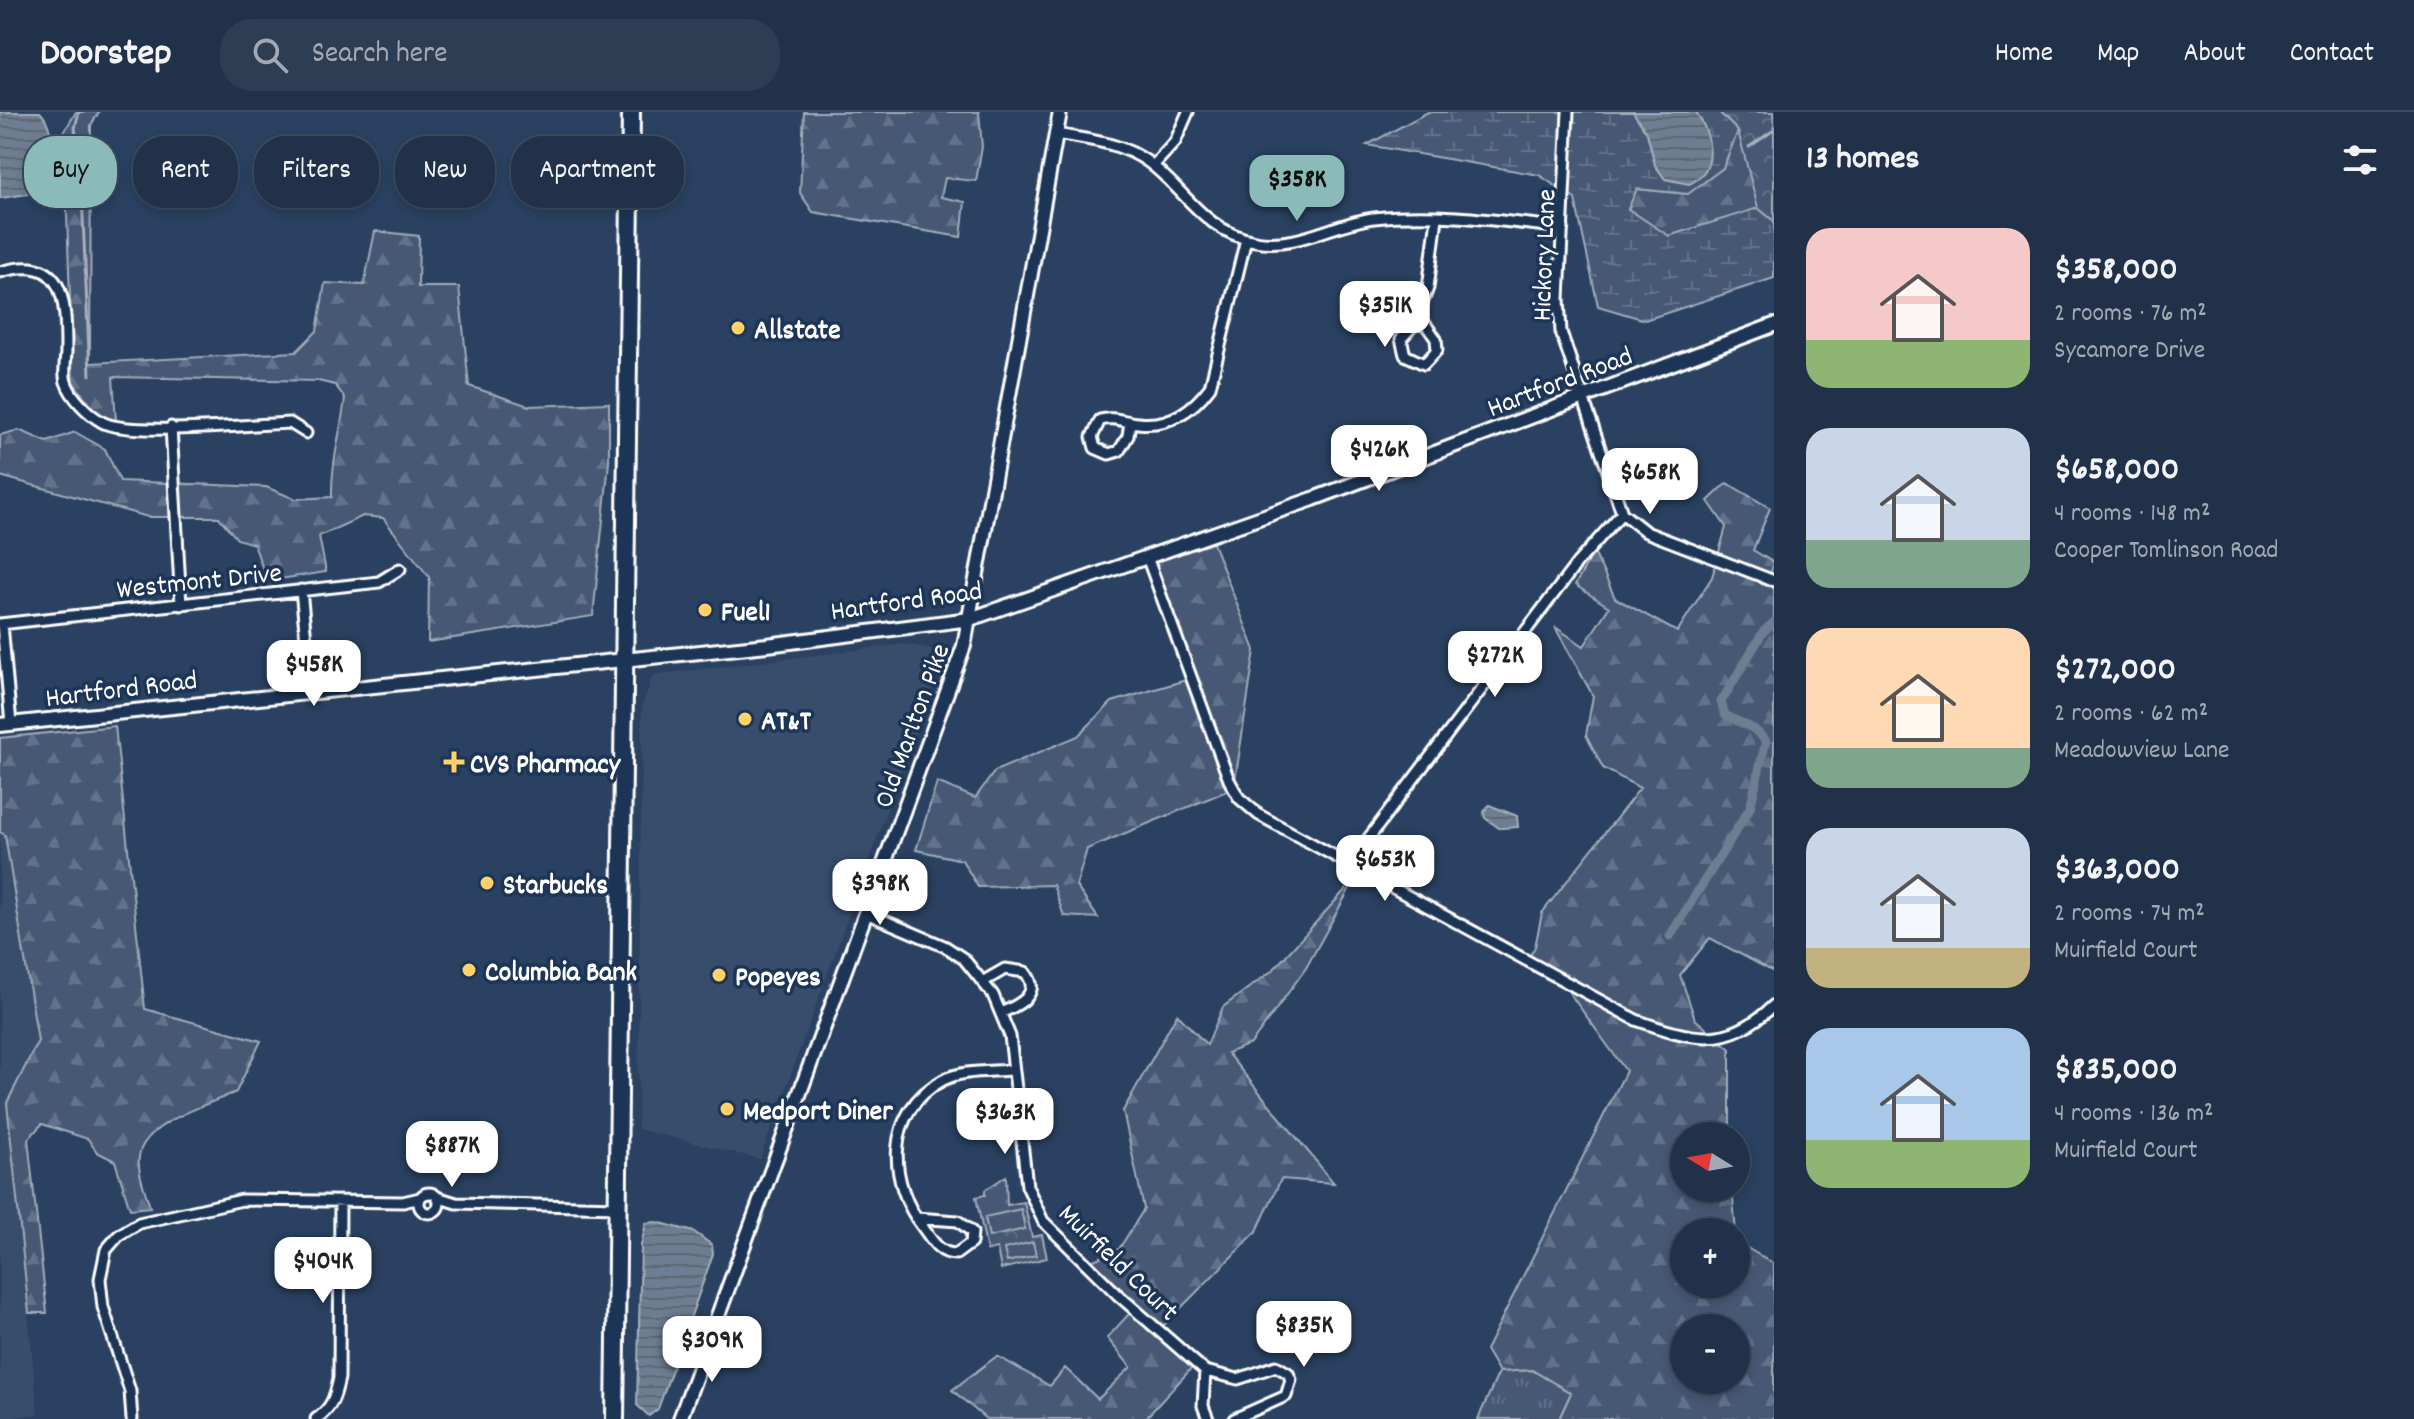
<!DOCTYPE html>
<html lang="en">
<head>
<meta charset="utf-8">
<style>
  :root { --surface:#203149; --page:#2d3d53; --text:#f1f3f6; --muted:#a2a9b4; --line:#3d4c61; --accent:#8bbbb9 }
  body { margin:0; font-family:Dekko,sans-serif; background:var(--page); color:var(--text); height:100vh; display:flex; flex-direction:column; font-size:30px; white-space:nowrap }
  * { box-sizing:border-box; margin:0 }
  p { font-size:26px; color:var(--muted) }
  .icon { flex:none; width:44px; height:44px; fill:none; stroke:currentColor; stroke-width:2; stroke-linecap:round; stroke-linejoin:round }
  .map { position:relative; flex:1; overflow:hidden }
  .sheet { display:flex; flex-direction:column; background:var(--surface); width:640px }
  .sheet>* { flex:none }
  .guide { position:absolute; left:24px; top:24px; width:760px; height:72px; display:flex; gap:16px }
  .needle { width:52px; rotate:281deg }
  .buttons { position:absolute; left:1670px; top:1010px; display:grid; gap:16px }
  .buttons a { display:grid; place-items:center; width:80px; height:80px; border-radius:50%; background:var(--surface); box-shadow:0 4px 12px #0003,0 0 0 2px var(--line); font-size:40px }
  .price { position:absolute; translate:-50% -68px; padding:0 18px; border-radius:16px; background:#fff; color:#222; font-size:26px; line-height:52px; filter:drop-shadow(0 2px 4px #0008) }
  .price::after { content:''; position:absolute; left:50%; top:48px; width:24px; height:18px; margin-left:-12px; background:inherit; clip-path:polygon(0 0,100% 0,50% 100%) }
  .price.selected { background:var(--accent); color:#111 }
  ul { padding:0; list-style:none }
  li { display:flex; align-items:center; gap:24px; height:200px; padding:0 32px }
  li span { display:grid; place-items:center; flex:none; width:224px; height:160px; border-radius:24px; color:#555 }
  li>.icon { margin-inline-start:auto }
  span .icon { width:96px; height:96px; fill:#fffc; stroke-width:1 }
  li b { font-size:34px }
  h2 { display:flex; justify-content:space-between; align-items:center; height:96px; padding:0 32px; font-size:34px }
  .pill { padding:0 28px; border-radius:32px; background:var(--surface); box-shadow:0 4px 12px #0003,0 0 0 2px var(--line); font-size:28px; line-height:72px }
  .pill.selected { background:var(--accent); color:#111 }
  header { display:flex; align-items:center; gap:48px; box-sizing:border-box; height:112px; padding:0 40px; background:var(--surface); border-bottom:2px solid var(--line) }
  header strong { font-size:38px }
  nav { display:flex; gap:44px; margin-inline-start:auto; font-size:28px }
  .search { width:560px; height:72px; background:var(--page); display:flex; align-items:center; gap:20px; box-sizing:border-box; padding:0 28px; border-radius:32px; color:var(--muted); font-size:30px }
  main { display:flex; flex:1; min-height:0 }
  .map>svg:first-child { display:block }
</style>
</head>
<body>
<header>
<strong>Doorstep</strong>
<div class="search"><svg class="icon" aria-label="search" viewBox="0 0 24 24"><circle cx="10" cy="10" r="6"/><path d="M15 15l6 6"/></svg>Search here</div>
<nav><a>Home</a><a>Map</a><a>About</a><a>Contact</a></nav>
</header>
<main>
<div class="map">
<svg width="1774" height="1307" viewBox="0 0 1774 1307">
  <defs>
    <pattern id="grass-tufts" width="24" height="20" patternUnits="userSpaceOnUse" patternTransform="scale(2)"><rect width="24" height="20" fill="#465975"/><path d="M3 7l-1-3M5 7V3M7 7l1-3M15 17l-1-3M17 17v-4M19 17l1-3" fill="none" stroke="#62728a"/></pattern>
    <pattern id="forest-firs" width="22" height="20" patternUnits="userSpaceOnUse" patternTransform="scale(2)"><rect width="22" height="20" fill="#465975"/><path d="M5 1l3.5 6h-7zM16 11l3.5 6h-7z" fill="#62728a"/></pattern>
    <pattern id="wetland-marsh" width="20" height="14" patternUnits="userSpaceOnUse" patternTransform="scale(2)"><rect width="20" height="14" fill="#465975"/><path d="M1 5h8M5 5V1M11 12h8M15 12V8" fill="none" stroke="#62728a"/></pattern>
    <pattern id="park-crowns" width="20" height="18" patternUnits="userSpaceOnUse" patternTransform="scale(2)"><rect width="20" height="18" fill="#465975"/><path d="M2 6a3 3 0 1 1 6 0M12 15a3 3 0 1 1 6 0" fill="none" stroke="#62728a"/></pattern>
    <pattern id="water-rules" width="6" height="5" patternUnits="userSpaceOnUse" patternTransform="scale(2)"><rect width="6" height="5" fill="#6d7d92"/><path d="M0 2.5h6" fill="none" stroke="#5e6772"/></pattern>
  </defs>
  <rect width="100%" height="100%" fill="#2a4161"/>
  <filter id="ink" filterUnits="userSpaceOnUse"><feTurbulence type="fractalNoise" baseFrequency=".0125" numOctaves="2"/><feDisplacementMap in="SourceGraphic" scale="16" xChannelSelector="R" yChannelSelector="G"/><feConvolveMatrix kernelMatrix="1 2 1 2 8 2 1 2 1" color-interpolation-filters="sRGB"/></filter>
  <g filter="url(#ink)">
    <path fill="#394e6c" d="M 904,532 L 937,538 L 938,558 L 760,1047 L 638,1017 L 642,595 L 653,563 Z
      M 0,720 L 5,723 L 38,929 L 7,991 L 38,1302 L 0,1307 Z"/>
    <path fill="url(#grass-tufts)" stroke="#a2acba" stroke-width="2" d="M 1532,1258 L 1571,1281 L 1559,1307 L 1478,1307 L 1499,1260 Z"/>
    <path fill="url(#forest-firs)" stroke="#a2acba" stroke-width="2" fill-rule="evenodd" d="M 76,0 L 99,0 L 91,13 L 90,251 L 296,240 L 317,219 L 325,171 L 364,173 L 375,119 L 419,124 L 418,175 L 459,175 L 469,274 L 529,294 L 609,291 L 609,350 L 593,504 L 428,530 L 429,465 L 383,406 L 363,404 L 319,424 L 326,460 L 267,469 L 254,432 L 237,427 L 219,405 L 148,405 L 0,364 L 0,323 L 19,318 L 47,330 L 75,320 L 105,337 L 120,369 L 266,375 L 295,387 L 332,385 C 331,350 341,321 345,286 L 335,273 L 318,269 L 113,265 L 116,309 L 98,302 L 73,270 L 64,20 Z
      M 804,0 L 979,0 L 982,35 L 976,69 L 945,66 L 941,85 L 965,90 L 961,125 L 813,100 L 800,81 Z
      M 1719,0 L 1774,0 L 1774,109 L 1758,97 L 1668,124 L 1628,97 L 1636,77 L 1688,82 L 1738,19 Z
      M 1727,371 L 1770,396 L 1753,438 L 1774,451 L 1768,467 L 1774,470 L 1774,860 L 1710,826 L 1680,863 L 1695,907 L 1730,937 L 1730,1024 L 1684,1024 L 1684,1076 L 1732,1076 L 1736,1120 L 1684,1120 L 1684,1172 L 1736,1172 L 1736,1120 L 1737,1130 L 1774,1152 L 1774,1307 L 1559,1307 L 1571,1281 L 1532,1258 L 1499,1260 L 1486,1238 L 1626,959 L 1555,861 L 1528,847 L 1535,835 L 1542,801 L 1640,676 L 1603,656 L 1586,623 L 1593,584 L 1555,515 L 1584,534 L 1609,495 L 1575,473 L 1594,440 L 1615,486 L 1677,520 L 1712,465 L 1726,415 L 1708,389 ZM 1684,1216 L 1736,1216 L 1736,1268 L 1684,1268 Z
      M 1211,426 L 1255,538 L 1234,676 L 1087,737 L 1076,774 L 1098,806 L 1064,804 L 1053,773 L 978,775 L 962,748 L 916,738 L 937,670 L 975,686 L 995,659 L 1078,624 L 1112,590 L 1189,567 L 1152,446 Z
      M 115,614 L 145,897 L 261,929 L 236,980 C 208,993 142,1011 139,1045 C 137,1060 146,1081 150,1095 L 130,1097 L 115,1049 L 97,1040 L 88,1027 L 42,1012 L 28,1027 L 47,1201 L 29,1201 L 7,991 L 38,929 L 5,723 L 0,720 L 0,626 Z
      M 1355,767 L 1306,856 L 1251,932 L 1227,941 L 1334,1071 L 1281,1067 L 1257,1119 L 1163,1214 L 1200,1247 L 1145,1307 L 986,1307 L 952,1278 L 997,1244 L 1050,1274 L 1065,1256 L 1098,1287 L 1131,1255 L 1107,1226 L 1138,1192 L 1091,1149 L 1119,1137 L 1144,1097 L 1123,999 L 1177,902 L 1207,933 L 1223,895 L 1273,858 Z"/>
    <path fill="url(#wetland-marsh)" stroke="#a2acba" stroke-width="2" d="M 1428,0 L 1719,0 L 1738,19 L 1723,56 L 1688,82 L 1637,77 L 1628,97 L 1669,124 L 1758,96 L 1774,109 L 1774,166 L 1645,208 L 1598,194 L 1575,87 L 1539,63 L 1367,33 Z"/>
    <path fill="url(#park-crowns)" stroke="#a2acba" stroke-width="2" d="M 1719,0 L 1774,0 L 1774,109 L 1758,96 L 1738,19 Z
      M 1006,1064 L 1007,1093 L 1024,1090 L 1032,1125 L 1042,1123 L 1047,1146 L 1001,1157 L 997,1137 L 987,1139 L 976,1085 L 985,1083 L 985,1078 Z"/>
    <path fill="#465975" stroke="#a2acba" stroke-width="2" d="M 1021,1097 L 1025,1117 L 989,1125 L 985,1105 Z
      M 1033,1130 L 1036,1143 L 1007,1150 L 1004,1137 Z"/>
    <path fill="url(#water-rules)" stroke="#a7b1be" stroke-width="2" d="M 0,0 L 40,0 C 54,13 58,63 48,79 L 0,86 Z
      M 1633,0 L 1696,0 C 1712,23 1719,58 1689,72 L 1665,67 L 1655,53 L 1647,21 Z
      M 1489,693 L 1517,704 L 1518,715 L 1499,716 L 1485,706 L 1484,700 Z
      M 657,1110 L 694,1120 L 712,1133 L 713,1142 L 658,1297 L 649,1304 L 637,1293 L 641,1133 L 646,1111 Z"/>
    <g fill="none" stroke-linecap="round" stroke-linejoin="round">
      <path stroke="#a7b1be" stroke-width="3" d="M 79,0 L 75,16 L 81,61 L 90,263
        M 1749,35 L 1774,18"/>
      <path stroke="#6d7d92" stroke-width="9" d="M 1670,824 L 1750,696 L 1766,629 L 1754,617 L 1725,603 L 1721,590 L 1763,520 L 1774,510"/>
      <g stroke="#fff" stroke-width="15">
        <path id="street" d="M 1568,0 L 1559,187 L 1561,220 L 1622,401 L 1646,420 L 1774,469
          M 1056,22 C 1088,28 1120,30 1148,50 C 1186,78 1203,119 1255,129 C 1298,137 1333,111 1374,106 C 1435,99 1502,109 1563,116
          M 1153,54 L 1175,30 L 1188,0
          M 0,160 C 65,141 66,188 66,239 C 66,248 63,261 66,270 C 71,285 88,302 102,310 C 127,325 254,312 290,311 L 306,321
          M 1415,211 L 1426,213 L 1436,227 L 1437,238 L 1424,252 L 1405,243 L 1401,227 L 1415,211 L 1428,176 L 1437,106
          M 1130,310 L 1128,324 L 1119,339 L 1109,342 L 1095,336 L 1092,325 L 1100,308 C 1114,304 1124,310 1138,311 C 1169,315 1193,298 1210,275 L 1246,127
          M 171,315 L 181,493
          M 1147,445 L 1229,668 L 1239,686 L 1259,703 L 1636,908 C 1692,928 1728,938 1774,893
          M 301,478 L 311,578
          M 0,512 L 379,470 L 400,457
          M 2,512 L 11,612
          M 1349,752 L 1578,450 L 1622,401
          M 866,801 L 946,835 L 964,847 L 993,883 L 1010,924 L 1027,1074 L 1043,1109 L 1117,1182 L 1205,1259 L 1238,1267 L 1276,1254 L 1288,1261 L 1291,1268 L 1286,1284 L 1234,1307
          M 984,869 L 1005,857 L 1025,860 C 1042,881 1021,892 1003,900
          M419 1091a10 10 0 1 1 20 0a10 10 0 1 1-20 0Z
          M 437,1085 L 456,1091 L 618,1095
          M 916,1106 L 958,1109 L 972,1120 L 971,1131 L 956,1142 C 940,1142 933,1130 924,1117 C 887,1070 884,1000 943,968 C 962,958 990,960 1011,958
          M 1205,1259 L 1203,1294 L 1208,1307
          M 132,1307 L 130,1279 L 103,1195 L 100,1167 L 106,1138 L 119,1123 L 139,1111 L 242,1088 L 403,1090 L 420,1086
          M 316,1307 C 332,1296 335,1285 339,1266 L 340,1089"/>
      </g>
      <g stroke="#fff" stroke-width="18">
        <path id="secondary" d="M 0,613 L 767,533 L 970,507 L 1313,387 L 1774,213
          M 680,1307 L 964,534 L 1060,0"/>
      </g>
      <g stroke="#fff" stroke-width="22">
        <path id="highway" d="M 615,1307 L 631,0"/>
      </g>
      <use href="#street" stroke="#1d3557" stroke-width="9"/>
      <use href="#secondary" stroke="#1d3557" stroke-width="12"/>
      <use href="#highway" stroke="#1d3557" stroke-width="16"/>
    </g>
  </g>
  <g fill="#ffd166" stroke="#1d3557" stroke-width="3">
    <circle cx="738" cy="216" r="8"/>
    <circle cx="705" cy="498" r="8"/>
    <circle cx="745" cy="607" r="8"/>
    <path d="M450 638h8v8h8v8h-8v8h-8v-8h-8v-8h8z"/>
    <circle cx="487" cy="771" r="8"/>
    <circle cx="469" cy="858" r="8"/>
    <circle cx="719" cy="863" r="8"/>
    <circle cx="727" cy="997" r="8"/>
  </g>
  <g text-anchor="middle" stroke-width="7" stroke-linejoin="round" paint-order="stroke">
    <g font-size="28" fill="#fff" stroke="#1d3557">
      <text transform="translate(1542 143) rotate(-88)" y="10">Hickory Lane</text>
      <text transform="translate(1559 268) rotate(-21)" y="10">Hartford Road</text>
      <text transform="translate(199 467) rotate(-6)" y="10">Westmont Drive</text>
      <text transform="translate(906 487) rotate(-8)" y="10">Hartford Road</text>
      <text transform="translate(121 575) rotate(-7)" y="10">Hartford Road</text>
      <text transform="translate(910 613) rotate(-70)" y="10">Old Marlton Pike</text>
      <text transform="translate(1120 1149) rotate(44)" y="10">Muirfield Court</text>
    </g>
    <g font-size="28" font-weight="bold" fill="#fff" stroke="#1d3557" text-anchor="start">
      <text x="754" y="226">Allstate</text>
      <text x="721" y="508">Fuel1</text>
      <text x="761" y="617">AT&amp;T</text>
      <text x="470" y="660">CVS Pharmacy</text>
      <text x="503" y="781">Starbucks</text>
      <text x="485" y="868">Columbia Bank</text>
      <text x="735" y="873">Popeyes</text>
      <text x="743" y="1007">Medport Diner</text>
    </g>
  </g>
</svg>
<div class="buttons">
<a><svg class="needle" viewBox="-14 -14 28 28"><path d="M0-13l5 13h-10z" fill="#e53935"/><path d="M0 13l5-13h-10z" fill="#a2a9b4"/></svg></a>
<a>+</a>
<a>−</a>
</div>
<b class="price selected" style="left:1297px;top:111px">$358K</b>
<b class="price" style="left:1385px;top:237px">$351K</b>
<b class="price" style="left:1379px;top:381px">$426K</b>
<b class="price" style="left:1650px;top:404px">$658K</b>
<b class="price" style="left:1495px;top:587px">$272K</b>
<b class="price" style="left:314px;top:596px">$458K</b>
<b class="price" style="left:1385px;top:791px">$653K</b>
<b class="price" style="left:880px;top:815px">$398K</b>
<b class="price" style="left:1005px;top:1044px">$363K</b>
<b class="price" style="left:452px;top:1077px">$887K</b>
<b class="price" style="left:323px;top:1193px">$404K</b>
<b class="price" style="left:1304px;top:1257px">$835K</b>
<b class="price" style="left:712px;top:1272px">$309K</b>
<div class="guide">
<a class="pill selected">Buy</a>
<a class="pill">Rent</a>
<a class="pill">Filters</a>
<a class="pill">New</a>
<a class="pill">Apartment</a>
</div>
</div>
<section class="sheet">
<h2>13 homes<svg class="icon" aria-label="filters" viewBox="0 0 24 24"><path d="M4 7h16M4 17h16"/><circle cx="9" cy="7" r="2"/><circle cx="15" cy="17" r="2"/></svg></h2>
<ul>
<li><span style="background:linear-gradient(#f6c9c9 70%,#8fb573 0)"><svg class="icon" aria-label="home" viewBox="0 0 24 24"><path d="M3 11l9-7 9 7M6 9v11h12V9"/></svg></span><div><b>$358,000</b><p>2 rooms · 76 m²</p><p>Sycamore Drive</p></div></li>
<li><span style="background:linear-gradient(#c9d6e8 70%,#7fa58c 0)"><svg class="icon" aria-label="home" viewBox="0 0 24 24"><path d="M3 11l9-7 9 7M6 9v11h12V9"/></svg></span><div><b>$658,000</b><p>4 rooms · 148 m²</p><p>Cooper Tomlinson Road</p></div></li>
<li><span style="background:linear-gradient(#ffd9b3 75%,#7fa58c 0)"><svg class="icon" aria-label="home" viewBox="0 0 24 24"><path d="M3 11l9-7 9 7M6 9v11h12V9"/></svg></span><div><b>$272,000</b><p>2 rooms · 62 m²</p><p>Meadowview Lane</p></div></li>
<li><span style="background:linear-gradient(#c9d6e8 75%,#c2b280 0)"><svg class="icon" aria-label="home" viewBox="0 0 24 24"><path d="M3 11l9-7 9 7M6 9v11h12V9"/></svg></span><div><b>$363,000</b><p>2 rooms · 74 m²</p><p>Muirfield Court</p></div></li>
<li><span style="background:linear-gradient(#a9c7e8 70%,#8fb573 0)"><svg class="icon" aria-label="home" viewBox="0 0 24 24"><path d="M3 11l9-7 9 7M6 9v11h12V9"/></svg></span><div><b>$835,000</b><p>4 rooms · 136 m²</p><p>Muirfield Court</p></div></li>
</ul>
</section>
</main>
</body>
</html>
